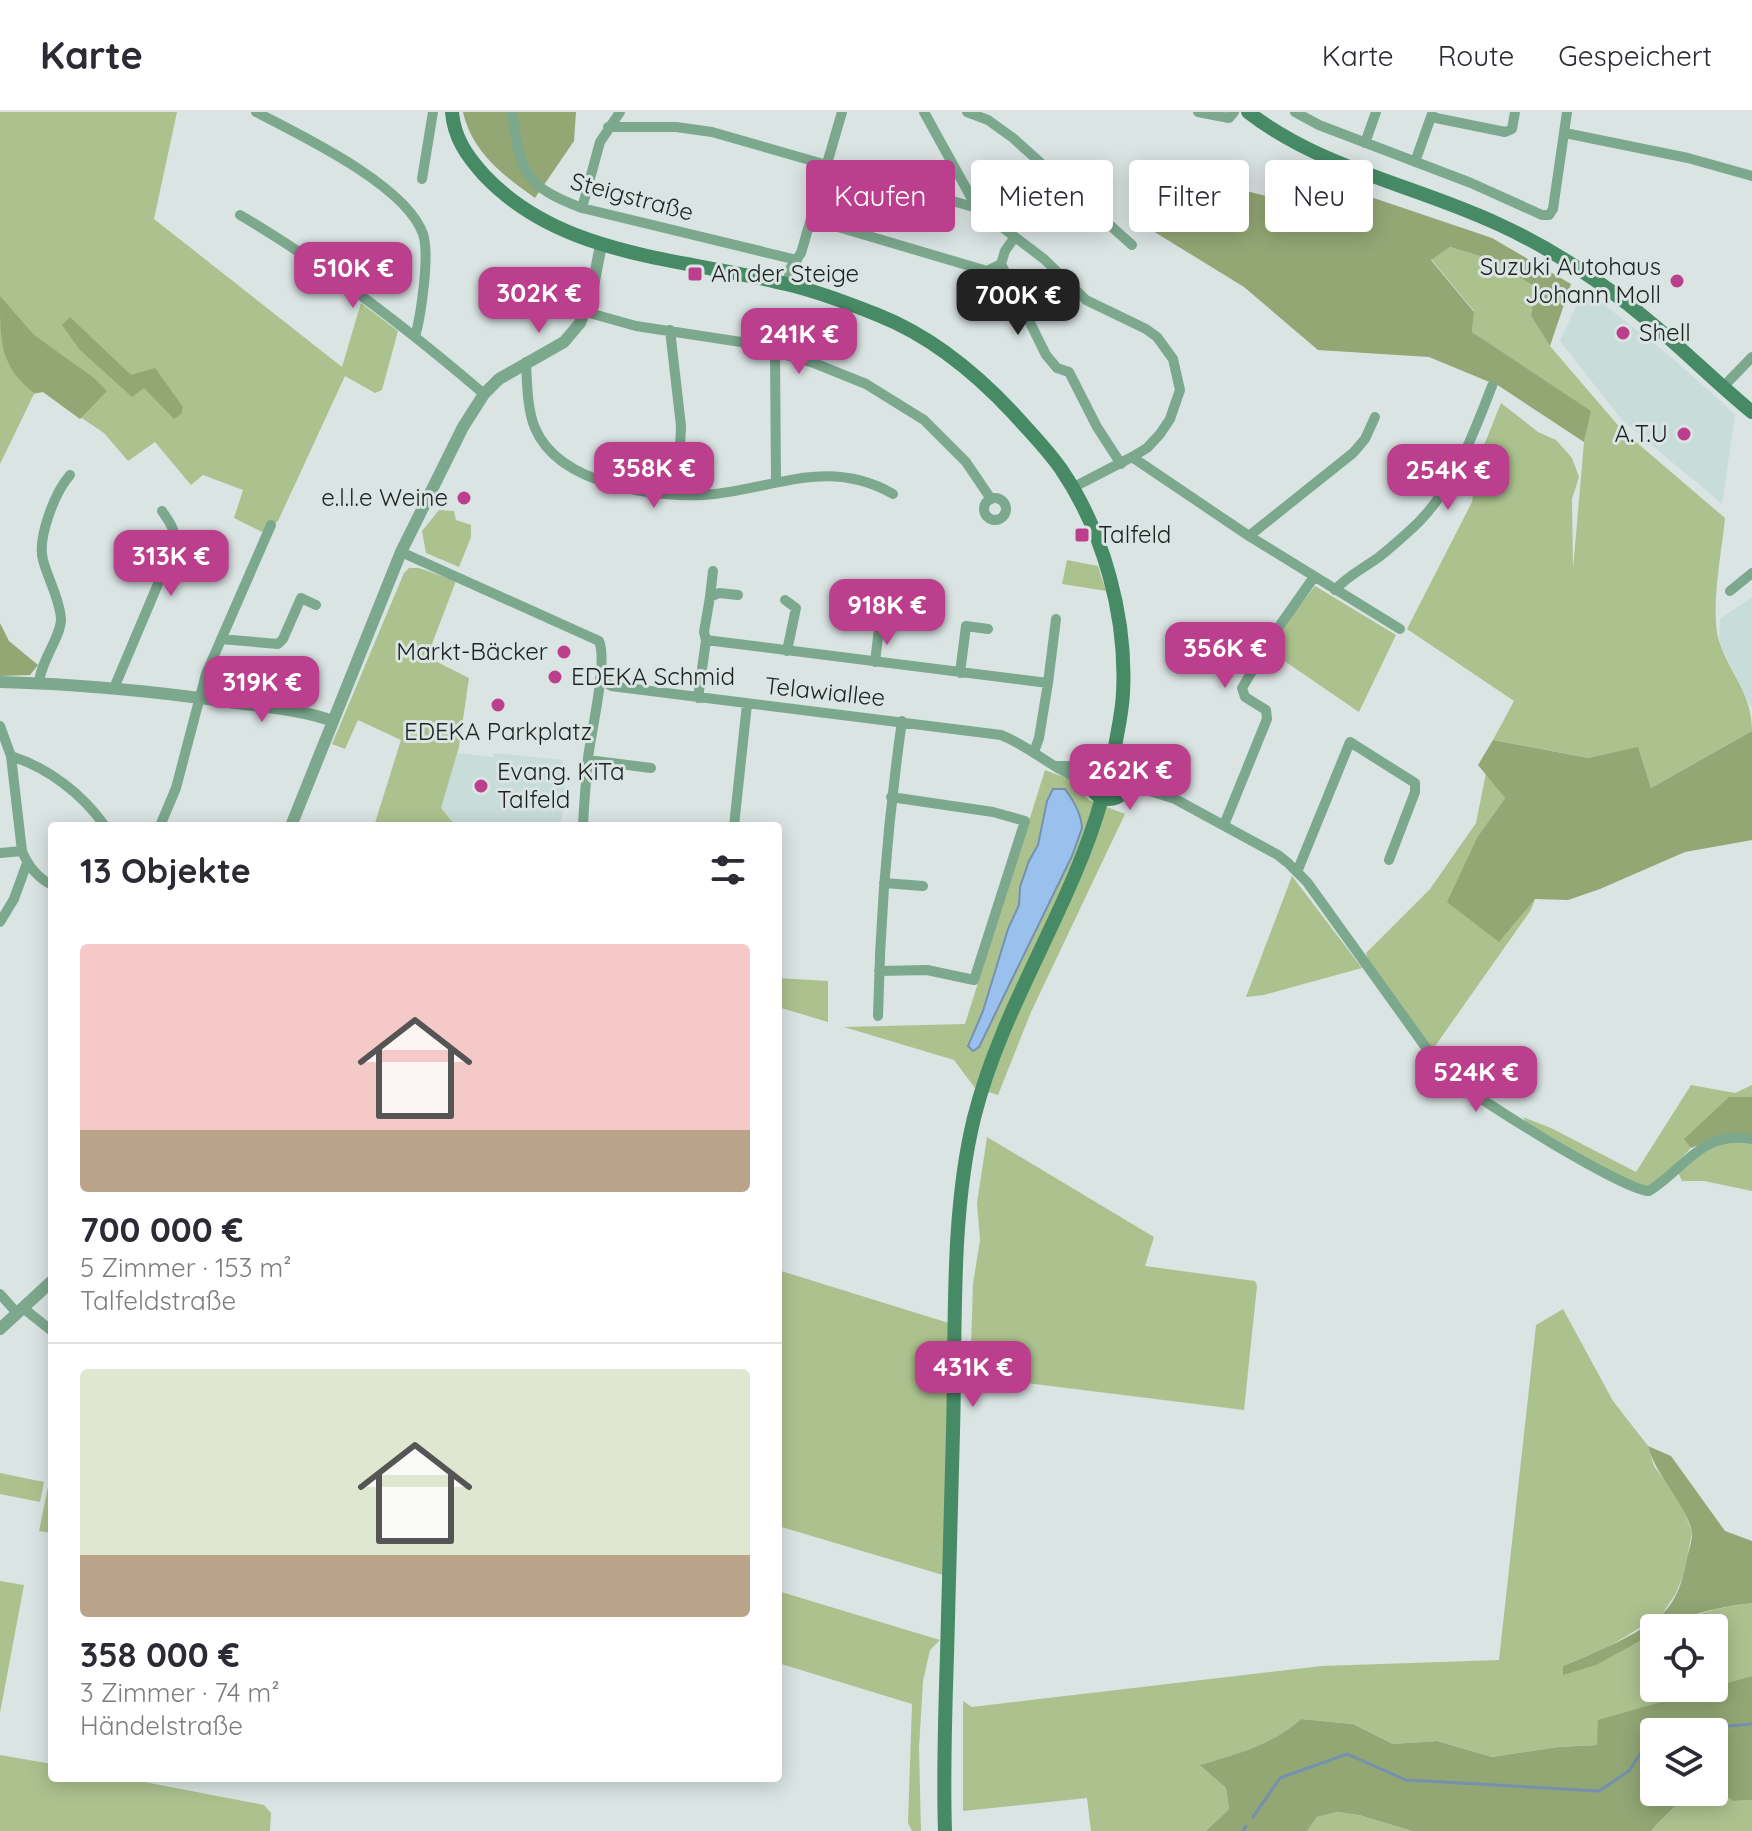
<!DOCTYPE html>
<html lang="de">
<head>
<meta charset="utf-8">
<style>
  :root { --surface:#fff; --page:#f7f7f7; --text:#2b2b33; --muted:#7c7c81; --line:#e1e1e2; --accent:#bc3f8d }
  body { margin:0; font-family:Quicksand,sans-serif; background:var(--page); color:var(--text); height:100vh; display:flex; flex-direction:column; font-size:30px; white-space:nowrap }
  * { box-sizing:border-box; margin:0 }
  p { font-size:26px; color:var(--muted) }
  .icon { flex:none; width:44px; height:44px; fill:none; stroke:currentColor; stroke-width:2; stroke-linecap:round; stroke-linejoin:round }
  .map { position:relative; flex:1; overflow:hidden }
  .sheet { position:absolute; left:48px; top:710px; width:734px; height:960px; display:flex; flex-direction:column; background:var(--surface); border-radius:8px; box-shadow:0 4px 20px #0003 }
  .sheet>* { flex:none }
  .banner { position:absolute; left:806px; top:48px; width:760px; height:72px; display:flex; gap:16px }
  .controls { position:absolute; left:1640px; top:1502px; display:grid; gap:16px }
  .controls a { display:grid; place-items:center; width:88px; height:88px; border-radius:8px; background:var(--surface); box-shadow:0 4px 20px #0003; font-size:40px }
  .price { position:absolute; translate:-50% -68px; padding:0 18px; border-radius:16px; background:var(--accent); color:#fff; font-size:26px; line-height:52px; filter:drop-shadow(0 2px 4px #0008) }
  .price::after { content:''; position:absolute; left:50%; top:48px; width:24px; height:18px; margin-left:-12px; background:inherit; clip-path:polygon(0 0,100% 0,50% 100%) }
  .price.on { background:#222; color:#fff }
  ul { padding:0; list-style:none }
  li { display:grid; align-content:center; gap:16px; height:424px; padding:0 32px }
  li+li { border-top:2px solid var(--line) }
  li span { display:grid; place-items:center; height:248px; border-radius:8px; color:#555 }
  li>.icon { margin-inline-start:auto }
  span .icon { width:144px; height:144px; fill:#fffc; stroke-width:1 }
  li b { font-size:34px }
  h2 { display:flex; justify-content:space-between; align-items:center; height:96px; padding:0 32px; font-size:34px }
  .tag { padding:0 28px; border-radius:8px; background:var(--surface); box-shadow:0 4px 20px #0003; font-size:28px; line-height:72px }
  .tag.on { background:var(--accent); color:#fff }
  header { display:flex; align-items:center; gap:48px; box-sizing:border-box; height:112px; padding:0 40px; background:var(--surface); border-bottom:2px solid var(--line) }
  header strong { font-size:38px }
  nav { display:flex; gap:44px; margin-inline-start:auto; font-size:28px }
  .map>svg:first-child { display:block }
</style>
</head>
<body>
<header>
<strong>Karte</strong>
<nav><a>Karte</a><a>Route</a><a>Gespeichert</a></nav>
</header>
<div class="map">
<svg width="1752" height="1719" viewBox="0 0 1752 1719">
  <rect width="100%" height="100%" fill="#dae4e3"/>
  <path fill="#c8dcda" d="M 1584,177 L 1670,244 L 1735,302 L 1722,392 L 1622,308 L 1560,229 Z
    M 1752,485 L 1752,597 L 1719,530 L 1720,507 Z
    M 457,641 L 493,645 L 494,641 L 563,648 L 561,667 L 566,668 L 561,714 L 456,714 L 441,696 Z"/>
  <path fill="#acc28e" d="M 0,0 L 177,0 L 154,107 L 342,255 L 361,191 L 398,219 L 382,278 L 375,281 L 345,264 L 278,409 L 262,420 L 234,406 L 243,378 L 203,363 L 191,373 L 155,330 L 128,349 L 104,321 L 43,280 L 34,282 L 0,352 Z
    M 1450,135 L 1493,148 L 1535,175 L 1531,204 L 1550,234 L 1622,318 L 1725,406 C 1722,439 1709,503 1720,532 C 1732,565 1752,582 1752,619 L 1651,676 L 1638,636 L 1588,646 L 1493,628 L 1514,589 L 1407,517 L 1472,390 L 1478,348 L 1501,291 L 1538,320 L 1556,328 L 1572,346 L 1579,365 L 1572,387 L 1573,457 L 1584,330 L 1590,299 L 1472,220 L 1474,199 L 1431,147 Z
    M 439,398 L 454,399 L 456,408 L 471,413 L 471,425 L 459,455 L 426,441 L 422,419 Z
    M 1067,448 L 1098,454 L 1106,479 L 1062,472 Z
    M 409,456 L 419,456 L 456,469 L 427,545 L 469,566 L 459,635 L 441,696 L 456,714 L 374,714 L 401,628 L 358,608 L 345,637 L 332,632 L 404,461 Z
    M 1315,474 L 1396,523 L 1359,600 L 1268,538 L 1282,516 Z
    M1093 668a15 15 0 1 1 30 0a15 15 0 1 1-30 0Z
    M 1045,658 L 1074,669 L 1089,688 L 1125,702 L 1031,900 L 998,983 L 975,976 L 954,948 L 844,915 L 965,912 Z
    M 1486,661 L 1505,686 L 1478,724 L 1535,787 L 1531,798 L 1433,937 L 1370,855 L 1366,841 L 1430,777 L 1476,711 Z
    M 1292,764 L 1362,856 L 1264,883 L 1246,885 Z
    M 778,866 L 828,869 L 828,910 L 778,895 Z
    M 1691,973 L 1735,981 L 1752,973 L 1752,985 L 1685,1027 L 1691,1036 L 1659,1069 L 1644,1076 L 1622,1067 L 1526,1010 L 1523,1005 L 1551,1016 L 1636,1060 Z
    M 987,1025 L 1154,1125 L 1145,1154 L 1255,1169 L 1257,1174 L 1244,1298 L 970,1264 L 973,1172 L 980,1128 L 977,1091 Z
    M 1752,1029 L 1752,1079 L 1704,1069 L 1682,1069 L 1677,1058 L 1719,1030 Z
    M 778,1158 L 952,1212 L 943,1463 L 778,1414 Z
    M 1563,1197 L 1613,1289 L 1648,1334 L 1654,1354 L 1680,1389 L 1692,1420 L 1684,1462 L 1675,1483 L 1662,1502 L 1610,1534 L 1563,1554 L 1654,1521 L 1654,1576 L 1714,1576 L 1714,1516 L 1663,1516 C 1692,1502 1720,1495 1752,1491 L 1752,1564 L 1693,1582 L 1597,1633 L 1558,1635 L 1492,1645 L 1437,1629 L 1393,1632 L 1353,1612 L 1301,1607 C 1272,1633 1237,1642 1201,1653 L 1226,1676 L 1229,1697 L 1206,1719 L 1091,1719 L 1087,1686 L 963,1699 L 963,1589 L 972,1595 L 1322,1554 L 1499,1548 L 1536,1213 Z
    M 52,1355 L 52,1421 L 39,1419 Z
    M 0,1361 L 44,1370 L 40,1390 L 0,1382 Z
    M 0,1469 L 24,1473 L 0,1601 Z
    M 778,1479 L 940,1528 L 930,1538 L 923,1569 L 919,1636 L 921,1719 L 912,1719 L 908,1711 L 912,1592 L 778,1551 Z
    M 0,1643 L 52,1652 L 52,1666 L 124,1666 L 264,1693 L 271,1701 L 270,1719 L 0,1719 Z
    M 1714,1680 L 1725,1683 L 1733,1689 L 1752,1688 L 1752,1719 L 1651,1719 C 1670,1700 1685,1680 1714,1680 Z
    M 1337,1700 L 1359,1703 L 1412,1719 L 1307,1719 L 1317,1705 Z"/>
  <path fill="#92a774" d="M 463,0 L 576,0 L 574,29 L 535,86 C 503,63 472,40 463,0 Z
    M 1207,69 L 1301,93 L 1348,90 L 1356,80 L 1492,126 L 1571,172 L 1550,234 L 1531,204 L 1535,175 L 1493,148 L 1450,135 L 1431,148 L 1474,200 L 1472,220 L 1591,299 L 1584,330 L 1499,274 L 1429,245 L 1318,238 L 1244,175 L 1153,119 Z
    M 0,184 L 34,223 L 94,266 L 107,279 L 80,307 L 43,280 L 34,281 C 0,254 0,230 0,184 Z
    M 70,205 L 131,263 L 155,256 L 183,295 L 181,302 L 174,307 L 144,276 L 132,285 L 80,238 L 62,213 Z
    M 0,511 L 9,529 L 38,553 L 30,563 L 0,564 Z
    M 1752,619 L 1752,728 L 1685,740 L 1600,777 L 1568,788 L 1535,787 L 1499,830 L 1447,790 L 1478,724 L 1505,686 L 1478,653 L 1493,628 L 1588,646 L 1638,635 L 1651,676 Z
    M 1729,985 L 1752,985 L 1752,1024 L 1719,1025 L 1691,1036 L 1684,1027 Z
    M 1648,1334 L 1671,1344 L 1725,1419 L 1752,1429 L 1752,1491 C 1728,1494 1706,1498 1684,1506 C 1673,1510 1666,1516 1654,1516 L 1654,1521 L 1596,1553 L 1563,1563 L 1563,1554 C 1592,1542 1639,1523 1662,1502 C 1677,1489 1684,1465 1687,1446 C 1689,1437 1694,1425 1691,1416 C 1681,1385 1656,1364 1648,1334 Z
    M 1752,1564 L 1752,1688 L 1733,1689 L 1725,1683 L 1714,1680 L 1714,1620 L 1654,1620 L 1654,1680 L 1707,1680 C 1683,1683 1667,1702 1651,1719 L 1412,1719 L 1359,1703 L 1337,1700 L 1317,1705 L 1307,1719 L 1206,1719 L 1229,1697 L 1226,1676 L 1200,1653 C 1237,1642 1272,1633 1301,1607 L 1353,1612 L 1393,1632 L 1437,1629 L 1492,1645 L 1558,1635 L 1597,1633 L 1598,1608 Z"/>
  <path fill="#9ac1ed" stroke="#7491b0" stroke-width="2" d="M 1053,677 L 1065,677 C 1074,689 1081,701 1082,716 L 1072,744 L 979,935 L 973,939 L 968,934 L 983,899 L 1008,817 L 1019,793 L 1020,775 L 1029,749 L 1038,733 L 1047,689 Z"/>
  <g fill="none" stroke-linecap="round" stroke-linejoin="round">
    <path stroke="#7491b0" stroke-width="3" d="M 1654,1620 L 1752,1612
      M 1253,1705 L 1280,1666 L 1347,1642 L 1406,1668 L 1599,1679 L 1629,1659 L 1654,1621
      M 1243,1719 L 1246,1714"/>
    <path stroke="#7ca88e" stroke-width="10" d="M 256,0 C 302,24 406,73 423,122 C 430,143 421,203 415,225
      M 512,0 C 520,59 523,74 582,96 L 797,148
      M 924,0 L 977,96 L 1044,147 L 1086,188 L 1146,217 L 1157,225 L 1173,247 L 1180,278 L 1170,307 L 1160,322 L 1147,336 L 1132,345 L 1072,376
      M 967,0 L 988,8 L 1013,26 L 1132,133
      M 1198,0 L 1229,6 L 1234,0
      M 1295,0 L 1319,13 L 1471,71 L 1542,103 L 1549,103 L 1553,97 L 1567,0
      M 1431,5 L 1505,20 L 1512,17 L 1515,0
      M 608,15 L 676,15 L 712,20 L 977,96
      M 1565,21 L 1688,46 L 1752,64
      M 1365,31 L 1376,0
      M 1415,50 L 1432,2
      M 422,67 L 433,0
      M 582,96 L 600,30 L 620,0
      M 240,103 C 327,154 407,216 484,282
      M 811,107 L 987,159 L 1001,152
      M 1014,126 L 1005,139 L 1001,152 L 1046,243 L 1057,256 L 1069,260 L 1097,315 L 1121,352
      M 787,172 L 791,155 L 801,141 L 842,0
      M 586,200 L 636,214 L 741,230 L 814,251 L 866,272 L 924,308 L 966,350 L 991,387
      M 670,218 L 681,314 L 678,383
      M 775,239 L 776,370
      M 526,250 C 527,270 527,297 535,316 C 559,374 661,388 715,382 C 778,375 830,346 893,382
      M 1723,275 L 1752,245
      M 1132,345 L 1249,424 L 1400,517
      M984 397a11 11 0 1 1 22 0a11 11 0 1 1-22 0Z
      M 1249,424 L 1353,341 L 1365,327 L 1375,305
      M 401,440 L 599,529 C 608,550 591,620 588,646 C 586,668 584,691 583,714
      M 1335,478 C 1347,464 1364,456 1379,445 C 1388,438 1398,429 1407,421 C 1451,384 1472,326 1492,274
      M 1730,479 L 1752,461
      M 710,485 L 713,459
      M 785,488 L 796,496 L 787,539
      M 221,527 L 278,532 L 283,527 L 301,486 L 316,493
      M 706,528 L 704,520 L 710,485 L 719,481 L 738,483
      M 875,550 L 881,500 L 879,488
      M 960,561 L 966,514 L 988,517
      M 600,566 L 611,574 L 1001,623 C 1032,635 1055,660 1089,670
      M 39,571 C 41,548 61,525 61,507 C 60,488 48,467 43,448 C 37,426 55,380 70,363
      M 1048,571 L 1056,507
      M 114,576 L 174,434 C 177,419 170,411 162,399
      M 698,586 L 706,528 L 1048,571 L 1039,626 L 1034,640
      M 0,614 L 11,644 L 22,739 C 28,754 38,766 52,773
      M 11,644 C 49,656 82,682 105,714
      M 588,648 L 651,656
      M 1055,654 L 1093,654
      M 1128,672 L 1175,687 L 1278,743 L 1288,751 L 1307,770 L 1432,944 C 1439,951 1446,959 1453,966 C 1476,987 1625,1079 1649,1079 C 1686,1056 1701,1018 1752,1027
      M 1224,713 L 1267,607 L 1266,598 L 1245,585 L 1242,576 L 1278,516 L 1314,465
      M 160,714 L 176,676 L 206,562 L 271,413
      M 734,714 L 747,592
      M 0,741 L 22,739
      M 1297,760 L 1350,630 L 1415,671 L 1415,680 L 1389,748
      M 884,771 L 923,774
      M 0,810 L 14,787 L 27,751
      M 879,859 L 927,858 L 974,868 L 1025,709 L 993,700 L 891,685
      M 878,904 C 880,805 888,707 902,609
      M 0,1182 L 17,1201
      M 23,1196 L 52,1219"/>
    <path stroke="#7ca88e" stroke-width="12" d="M 0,570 C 77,572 153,579 229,590 C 264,595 299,597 333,609
      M 291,714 L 401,440 L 463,315 L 484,282 L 499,267 L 564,230 L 580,211 L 592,179 L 601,133
      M 0,1217 L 52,1169"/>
    <path stroke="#468b65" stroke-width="14" d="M 452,0 C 454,26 467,44 484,63 C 562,146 683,146 786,172 C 817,179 848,191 878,203 C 931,224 975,260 1014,302 C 1030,320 1047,337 1061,357 C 1104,420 1127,506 1123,581 C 1122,604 1116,625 1113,647
      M 1248,0 C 1321,57 1415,73 1498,112 C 1555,138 1608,174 1656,215 C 1689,243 1719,273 1752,300
      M1089 667a20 20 0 1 1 40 0a20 20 0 1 1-40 0Z
      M 945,1719 C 943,1661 945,1602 947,1543 C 949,1469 951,1394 953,1319 C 956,1219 950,1104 974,1006 C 1002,893 1071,797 1102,686"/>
  </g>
  <g fill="#bc3f8d" stroke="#dae4e3" stroke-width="3">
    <rect x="687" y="154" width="16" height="16" rx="4"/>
    <circle cx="1677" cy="169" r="8"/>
    <circle cx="1623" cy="221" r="8"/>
    <circle cx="1684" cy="322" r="8"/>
    <circle cx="464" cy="386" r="8"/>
    <rect x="1074" y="415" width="16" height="16" rx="4"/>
    <circle cx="564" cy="540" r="8"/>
    <circle cx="555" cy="565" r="8"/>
    <circle cx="498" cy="593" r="8"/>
    <circle cx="481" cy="674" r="8"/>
  </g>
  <g text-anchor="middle" stroke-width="6" stroke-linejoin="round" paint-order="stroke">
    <g font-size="24" fill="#1d2120" stroke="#dae4e3">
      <text transform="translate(632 85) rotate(15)" y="8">Steigstraße</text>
      <text transform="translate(825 580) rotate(6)" y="8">Telawiallee</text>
    </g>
    <g font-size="24" fill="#1d2120" stroke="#dae4e3" text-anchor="start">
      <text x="1661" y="163" text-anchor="end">Suzuki Autohaus<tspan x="1661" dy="28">Johann Moll</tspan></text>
      <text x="711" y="170">An der Steige</text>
      <text x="1639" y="229">Shell</text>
      <text x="1668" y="330" text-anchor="end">A.T.U</text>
      <text x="448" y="394" text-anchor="end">e.l.l.e Weine</text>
      <text x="1098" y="431">Talfeld</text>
      <text x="548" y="548" text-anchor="end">Markt-Bäcker</text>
      <text x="571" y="573">EDEKA Schmid</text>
      <text x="498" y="628" text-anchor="middle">EDEKA Parkplatz</text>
      <text x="497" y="668">Evang. KiTa<tspan x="497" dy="28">Talfeld</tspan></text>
    </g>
  </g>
</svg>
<div class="controls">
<a><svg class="icon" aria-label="locate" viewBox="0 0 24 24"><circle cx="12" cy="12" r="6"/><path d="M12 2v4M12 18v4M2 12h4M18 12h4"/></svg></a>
<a><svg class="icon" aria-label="layers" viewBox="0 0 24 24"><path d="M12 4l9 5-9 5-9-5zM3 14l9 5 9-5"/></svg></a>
</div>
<b class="price" style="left:353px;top:198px">510K €</b>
<b class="price" style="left:539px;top:223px">302K €</b>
<b class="price on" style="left:1018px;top:225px">700K €</b>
<b class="price" style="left:799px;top:264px">241K €</b>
<b class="price" style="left:654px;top:398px">358K €</b>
<b class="price" style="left:1448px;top:400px">254K €</b>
<b class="price" style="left:171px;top:486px">313K €</b>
<b class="price" style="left:887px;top:535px">918K €</b>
<b class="price" style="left:1225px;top:578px">356K €</b>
<b class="price" style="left:262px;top:612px">319K €</b>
<b class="price" style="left:1130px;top:700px">262K €</b>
<b class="price" style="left:1476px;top:1002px">524K €</b>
<b class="price" style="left:973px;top:1297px">431K €</b>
<div class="banner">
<a class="tag on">Kaufen</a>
<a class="tag">Mieten</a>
<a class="tag">Filter</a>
<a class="tag">Neu</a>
</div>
<section class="sheet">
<h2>13 Objekte<svg class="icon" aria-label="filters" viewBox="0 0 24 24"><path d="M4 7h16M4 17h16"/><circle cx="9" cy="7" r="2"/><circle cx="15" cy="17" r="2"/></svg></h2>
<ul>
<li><span style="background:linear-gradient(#f6c9c9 75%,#b9a48a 0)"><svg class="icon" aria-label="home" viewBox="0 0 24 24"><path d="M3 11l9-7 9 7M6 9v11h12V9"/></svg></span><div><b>700 000 €</b><p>5 Zimmer · 153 m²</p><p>Talfeldstraße</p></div></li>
<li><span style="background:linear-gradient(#dfe7d0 75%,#b9a48a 0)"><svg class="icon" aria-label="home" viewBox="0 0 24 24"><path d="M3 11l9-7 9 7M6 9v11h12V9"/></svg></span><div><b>358 000 €</b><p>3 Zimmer · 74 m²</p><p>Händelstraße</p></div></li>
</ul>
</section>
</div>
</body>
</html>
